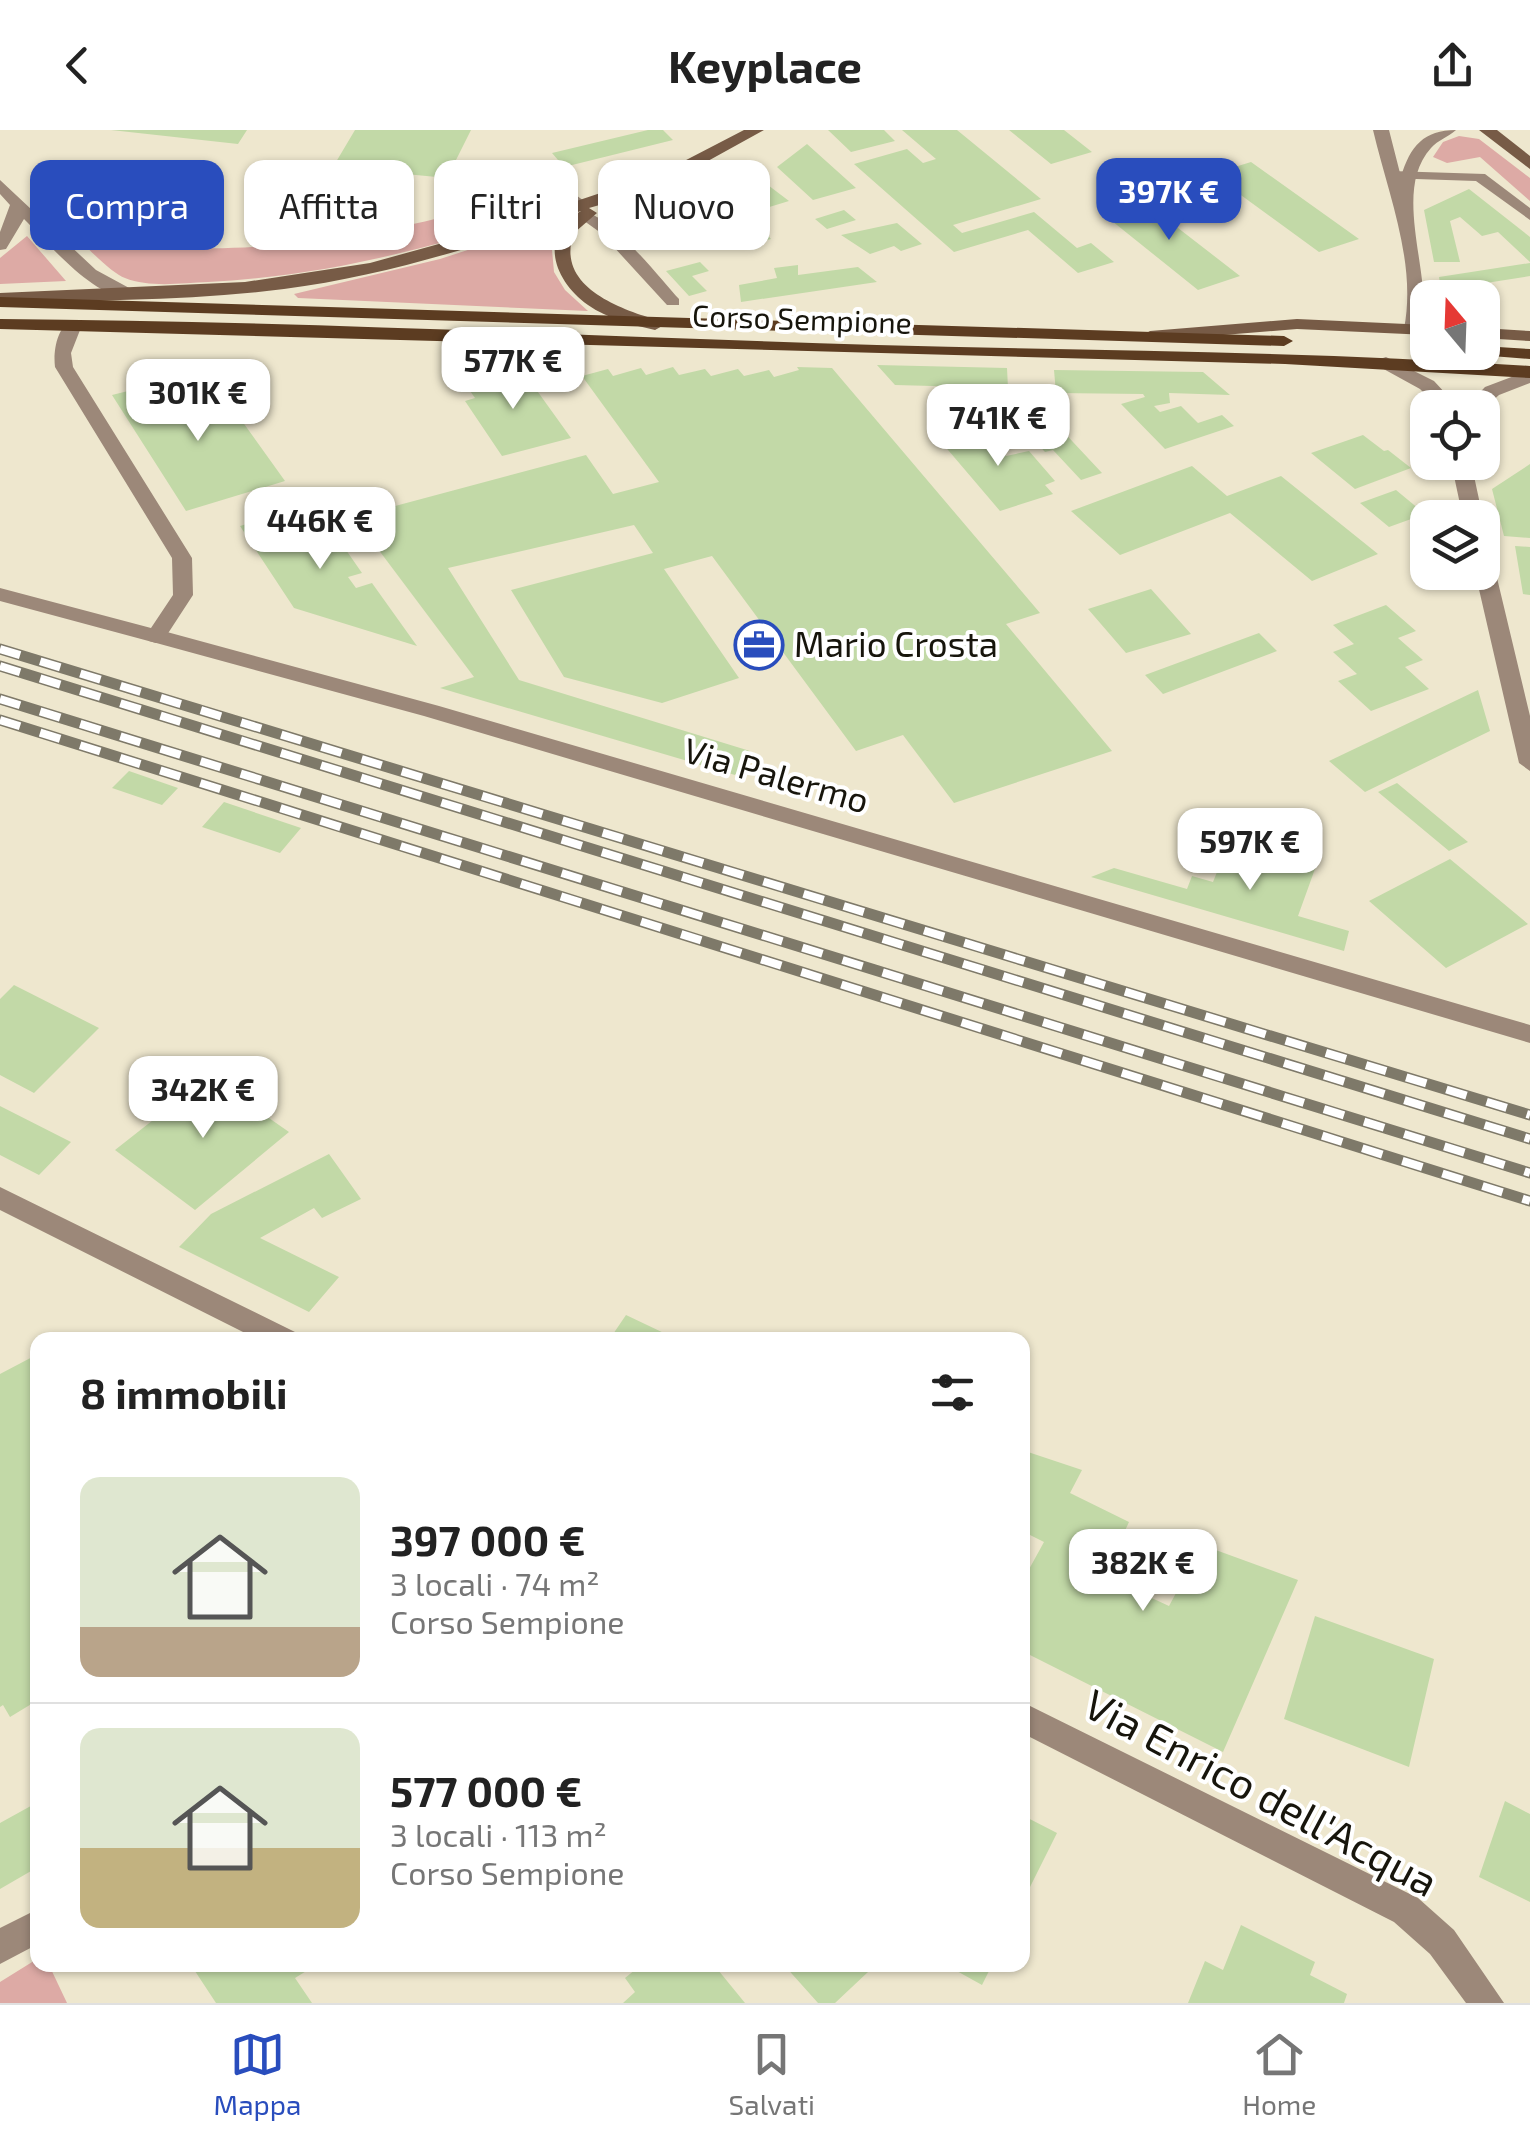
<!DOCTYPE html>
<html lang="it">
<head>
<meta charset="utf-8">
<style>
  :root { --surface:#fff; --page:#f6f6f6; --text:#222; --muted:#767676; --line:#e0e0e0; --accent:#294dbd }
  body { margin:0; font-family:"Exo 2",sans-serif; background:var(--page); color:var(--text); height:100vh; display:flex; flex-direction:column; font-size:38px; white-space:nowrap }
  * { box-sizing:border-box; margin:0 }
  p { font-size:32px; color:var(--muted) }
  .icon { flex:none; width:55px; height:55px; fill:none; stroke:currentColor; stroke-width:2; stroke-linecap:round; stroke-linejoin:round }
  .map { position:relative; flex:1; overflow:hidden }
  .panel { position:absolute; left:30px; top:1202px; width:1000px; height:640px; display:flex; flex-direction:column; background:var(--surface); border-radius:20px; box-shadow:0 2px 8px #0004 }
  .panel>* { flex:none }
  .top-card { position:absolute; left:30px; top:30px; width:1000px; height:90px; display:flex; gap:20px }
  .needle { width:65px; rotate:341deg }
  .tools { position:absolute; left:1410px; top:150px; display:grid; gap:20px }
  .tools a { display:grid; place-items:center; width:90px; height:90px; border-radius:20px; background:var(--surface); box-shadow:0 2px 8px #0004; font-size:50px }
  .price { position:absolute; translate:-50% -85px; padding:0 22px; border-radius:20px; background:#fff; color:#222; font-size:32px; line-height:65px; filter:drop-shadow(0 2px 5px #0008) }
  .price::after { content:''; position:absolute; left:50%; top:60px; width:30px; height:22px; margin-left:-15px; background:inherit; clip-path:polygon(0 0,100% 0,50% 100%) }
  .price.active { background:var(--accent); color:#fff }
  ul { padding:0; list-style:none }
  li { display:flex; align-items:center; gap:30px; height:250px; padding:0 50px }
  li+li { border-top:2px solid var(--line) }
  li span { display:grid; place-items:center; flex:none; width:280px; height:200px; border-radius:20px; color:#555 }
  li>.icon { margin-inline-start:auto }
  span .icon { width:120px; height:120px; fill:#fffc; stroke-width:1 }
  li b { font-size:42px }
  h2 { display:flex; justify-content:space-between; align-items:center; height:120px; padding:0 50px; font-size:42px }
  .chip { padding:0 35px; border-radius:20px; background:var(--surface); box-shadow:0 2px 8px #0004; font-size:35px; line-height:90px }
  .chip.active { background:var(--accent); color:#fff }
  header { display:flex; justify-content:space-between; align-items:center; height:130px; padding:0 50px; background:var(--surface); font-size:45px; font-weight:700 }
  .dock { display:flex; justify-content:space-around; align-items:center; height:140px; border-top:2px solid var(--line); background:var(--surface); font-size:28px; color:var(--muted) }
  .dock a { display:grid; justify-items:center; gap:5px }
  .dock .active { color:var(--accent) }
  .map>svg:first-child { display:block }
</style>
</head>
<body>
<header><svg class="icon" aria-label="back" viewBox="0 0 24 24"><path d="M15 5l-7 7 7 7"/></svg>Keyplace<svg class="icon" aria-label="share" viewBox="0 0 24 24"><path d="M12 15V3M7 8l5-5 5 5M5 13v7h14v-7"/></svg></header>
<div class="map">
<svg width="1530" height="1873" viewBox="0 0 1530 1873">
  <rect width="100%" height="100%" fill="#eee7ce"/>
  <path fill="#ddaaa5" d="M 1459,6 L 1479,9 L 1530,48 L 1530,71 L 1480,27 L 1447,33 L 1433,27 L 1443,12 Z
    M 536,53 L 547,57 L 565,74 C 449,114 331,146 208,152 C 182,153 150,158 125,148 C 105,141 57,86 44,68 L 57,66 C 84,86 111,104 145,112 C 231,133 460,97 536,53 Z
    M 545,95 L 550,97 L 554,142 L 565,160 L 588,181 L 298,168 L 294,164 L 440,129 Z
    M 27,106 L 66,151 L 0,154 L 0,128 Z
    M 37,1829 L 38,1835 L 49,1835 L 67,1873 L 0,1873 L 0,1852 Z"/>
  <path fill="#c2d9a7" d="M 111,0 L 247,0 L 238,14 Z
    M 355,0 L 471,0 L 447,48 L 333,37 Z
    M 648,0 L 663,0 L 673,10 L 564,37 L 552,23 Z
    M 828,0 L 884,0 L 895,11 L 851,22 Z
    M 902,0 L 957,0 L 1041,69 L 953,95 L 962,103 L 1034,82 L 1077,118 L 1091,113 L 1114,132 L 1078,143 L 1028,100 L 954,122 L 854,34 L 907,19 L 923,33 L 936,29 Z
    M 1009,0 L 1064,0 L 1092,22 L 1051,34 Z
    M 807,14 L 856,58 L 813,70 L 777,37 Z
    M 1251,32 L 1359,109 L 1319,122 L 1212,44 Z
    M 747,39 L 789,71 L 734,88 L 703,62 Z
    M 1469,59 L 1530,107 L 1530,132 L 1498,102 L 1482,106 L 1460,87 L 1450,91 L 1460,132 L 1434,132 L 1424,80 Z
    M 1138,67 L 1240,146 L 1198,160 L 1097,79 Z
    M 696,70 L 726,104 L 759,95 L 771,109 L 738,117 L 731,109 L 711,119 L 677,93 L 632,106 L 618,91 Z
    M 844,80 L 856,90 L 827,99 L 815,89 Z
    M 897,93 L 922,114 L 901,121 L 894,116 L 870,124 L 841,105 Z
    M 700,132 L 709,141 L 692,146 L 707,161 L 689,166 L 666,141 Z
    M 1530,133 L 1530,146 L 1441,160 L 1439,147 Z
    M 798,135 L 798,145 L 858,137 L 877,152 L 741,172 L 739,155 L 777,148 L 774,138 Z
    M 877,235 L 1007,238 L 1008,258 L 895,255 Z
    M 520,237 L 571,308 L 502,326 L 465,271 L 475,268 L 463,251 Z
    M 673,237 L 679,245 L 705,239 L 711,246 L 738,239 L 744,246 L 769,240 L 774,247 L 799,240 L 797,237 L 832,238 L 1040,483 L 1006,494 L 1112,621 L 954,673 L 903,605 L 856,621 L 712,426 L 664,439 L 739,548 L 662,573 L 564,547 L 511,460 L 653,423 L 634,395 L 448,438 L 519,550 L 750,621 L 735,645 L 440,558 L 474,547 L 354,387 L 586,325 L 613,364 L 659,352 L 582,246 L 608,239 L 613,246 L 641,238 L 646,245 Z
    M 1054,240 L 1203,242 L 1230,265 L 1169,263 L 1170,273 L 1154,276 L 1160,282 L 1181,276 L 1198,293 L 1222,285 L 1234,296 L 1165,319 L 1121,274 L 1145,267 L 1143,264 L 1056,263 Z
    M 140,258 L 219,259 L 285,351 L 186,381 L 112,265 Z
    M 1044,281 L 1102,343 L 1081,350 L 1053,320 L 1045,322 L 1015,289 Z
    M 979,296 L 1006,326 L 1029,321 L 1055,351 L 1045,355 L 1053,364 L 1000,381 L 937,307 Z
    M 1363,305 L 1384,321 L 1388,320 L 1411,338 L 1355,359 L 1311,323 Z
    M 1530,334 L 1530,408 L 1504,406 L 1492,359 Z
    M 1192,336 L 1227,366 L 1281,346 L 1378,424 L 1312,451 L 1230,383 L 1120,425 L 1071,381 Z
    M 1396,360 L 1425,384 L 1389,397 L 1360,373 Z
    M 314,374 L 362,443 L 348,447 L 356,458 L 372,453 L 417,516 L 294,478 L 240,396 Z
    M 1515,416 L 1530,417 L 1530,465 L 1523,464 Z
    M 1151,459 L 1191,504 L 1126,523 L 1088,479 Z
    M 1386,475 L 1416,501 L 1398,508 L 1423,530 L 1405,537 L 1429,559 L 1371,581 L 1338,551 L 1357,544 L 1333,522 L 1354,514 L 1333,495 Z
    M 1259,503 L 1277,521 L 1163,564 L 1145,545 Z
    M 1478,560 L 1490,601 L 1365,662 L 1329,631 Z
    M 129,641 L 178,658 L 162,675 L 112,658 Z
    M 1397,653 L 1433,683 L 1468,712 L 1449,721 L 1378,662 Z
    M 224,672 L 301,698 L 280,723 L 202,697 Z
    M 1269,711 L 1320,725 L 1298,786 L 1349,801 L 1344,821 L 1091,747 L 1114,738 L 1187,759 L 1192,746 L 1213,752 L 1221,732 L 1241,738 L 1248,719 L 1264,723 Z
    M 1450,729 L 1528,794 L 1446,838 L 1369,771 Z
    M 14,855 L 99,898 L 34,963 L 0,945 L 0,869 Z
    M 209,946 L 220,954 L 225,949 L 261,975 L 256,979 L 289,1002 L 195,1080 L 115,1020 Z
    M 0,976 L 71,1012 L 39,1045 L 0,1025 Z
    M 329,1024 L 361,1069 L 322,1088 L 314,1078 L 260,1108 L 339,1147 L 309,1182 L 179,1117 L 211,1084 Z
    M 626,1185 L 666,1204 L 662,1210 L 609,1210 Z
    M 38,1224 L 38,1570 L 10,1587 L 3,1575 L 0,1577 L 0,1244 Z
    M 1022,1320 L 1082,1340 L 1070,1363 L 1129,1392 L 1104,1446 L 1169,1476 L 1202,1415 L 1298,1450 L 1223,1622 L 1022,1521 L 1022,1452 L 1044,1412 L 1022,1401 L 1026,1379 L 1022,1378 Z
    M 1315,1486 L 1434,1529 L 1409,1637 L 1284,1589 Z
    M 1505,1671 L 1530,1684 L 1530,1772 L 1479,1747 Z
    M 38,1672 L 38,1737 L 0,1759 L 0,1693 Z
    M 1022,1685 L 1057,1703 L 1022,1773 Z
    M 1241,1795 L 1315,1832 L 1310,1845 L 1347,1864 L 1344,1873 L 1188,1873 L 1205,1831 L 1223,1840 Z
    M 191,1835 L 316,1835 L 295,1848 L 312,1873 L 216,1873 Z
    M 641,1835 L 714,1835 L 745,1873 L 623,1873 L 635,1862 L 625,1848 Z
    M 784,1835 L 861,1835 L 868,1842 L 835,1873 L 818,1873 Z
    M 946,1835 L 992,1835 L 982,1855 Z"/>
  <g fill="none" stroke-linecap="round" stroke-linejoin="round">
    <path fill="#9c8879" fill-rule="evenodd" d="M 519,30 L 529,30 L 588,74 L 575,77 L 519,36 Z
      M 1391,41 L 1485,44 L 1530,78 L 1530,90 L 1476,51 L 1386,48 L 1386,42 Z
      M 580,82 C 607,79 659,148 679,169 L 679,175 L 667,175 L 601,103 L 580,88 Z"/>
    <path fill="#9c8879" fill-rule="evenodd" d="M 1373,0 L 1389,0 L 1401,47 C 1410,16 1424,0 1456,0 C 1448,7 1438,10 1431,18 C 1391,62 1433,144 1422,199 L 1413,204 L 1404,199 C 1417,133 1388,64 1373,0 Z
      M 0,50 L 96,140 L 131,159 L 131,167 C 97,172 47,112 24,89 L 6,119 L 0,120 L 0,102 L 10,75 L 0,64 Z
      M 1386,227 L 1434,251 L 1459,278 L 1439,278 L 1420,259 L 1380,237 L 1380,229 Z
      M 1530,240 L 1530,253 L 1499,265 L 1482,280 L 1465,278 L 1485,257 Z
      M 1451,332 L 1471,332 L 1483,388 L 1482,389 L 1463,388 Z
      M 1482,421 L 1492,427 L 1530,586 L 1530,641 L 1519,633 L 1475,442 L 1482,442 Z
      M 156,499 L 439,576 L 1530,895 L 1530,913 L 424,586 L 149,511 L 146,506 L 149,501 Z
      M 0,1057 L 295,1202 L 299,1210 L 259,1210 L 0,1080 Z
      M 1022,1572 L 1418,1768 L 1454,1800 L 1504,1873 L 1466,1873 L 1430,1824 L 1394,1792 L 1022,1603 Z
      M 38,1779 L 38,1814 L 0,1834 L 0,1798 Z"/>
    <path fill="#9c8879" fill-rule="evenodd" d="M 73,190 L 82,195 L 71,223 L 73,237 L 192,428 L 193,465 L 163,511 L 156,513 L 0,471 L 0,458 L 151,498 L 173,465 L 172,428 L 55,237 C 53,221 57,196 73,190 Z"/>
    <path fill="#775b46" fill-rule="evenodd" d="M 744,0 L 764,0 L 659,58 L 589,78 L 597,83 L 574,103 C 554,157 622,180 661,191 L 664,195 L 655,200 C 633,195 608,189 588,175 C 553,150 538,105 581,81 C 484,114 386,146 284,159 C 190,171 95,170 0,173 L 0,163 L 245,152 L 370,133 L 493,99 L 663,42 Z
      M 1479,0 L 1497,0 L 1530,26 L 1530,39 Z
      M 1297,189 L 1428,195 L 1428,205 L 1297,199 L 1150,211 L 1141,206 L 1150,201 Z
      M 1482,198 L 1530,201 L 1530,211 L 1482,208 Z"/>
    <path fill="#5c3c21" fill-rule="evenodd" d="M 0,167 L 1284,206 L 1293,211 L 1284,216 L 0,177 Z
      M 0,189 C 292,191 584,206 877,215 C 1095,221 1312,221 1530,236 L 1530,248 L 1285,234 L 0,199 Z
      M 1482,216 L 1530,219 L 1530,229 L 1479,225 Z"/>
    <g stroke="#7e7969" stroke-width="11">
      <path id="rail" d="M 0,519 L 1530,985
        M 0,536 L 1530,1009
        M 0,569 L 1530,1043
        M 0,590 L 1530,1071"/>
    </g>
    <use href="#rail" stroke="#fff" stroke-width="8" stroke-dasharray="21" stroke-linecap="butt"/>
  </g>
  <defs>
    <g id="office-ring" transform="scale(2.5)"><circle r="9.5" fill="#fff" stroke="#294dbd" stroke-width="1.5"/><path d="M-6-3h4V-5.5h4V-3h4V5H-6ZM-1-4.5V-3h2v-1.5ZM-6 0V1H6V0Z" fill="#294dbd"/></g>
  </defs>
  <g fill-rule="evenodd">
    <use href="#office-ring" x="759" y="515"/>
  </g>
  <g text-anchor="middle" stroke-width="8" stroke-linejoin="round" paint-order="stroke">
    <g font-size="30" fill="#17150c" stroke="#fff">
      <text transform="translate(802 190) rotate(2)" y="10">Corso Sempione</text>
    </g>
    <g font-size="35" fill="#17150c" stroke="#fff" text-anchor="start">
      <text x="794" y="527">Mario Crosta</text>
    </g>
    <g font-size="35" fill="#17150c" stroke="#fff">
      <text transform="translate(776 646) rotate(16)" y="12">Via Palermo</text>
    </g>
    <g font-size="42" fill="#17150c" stroke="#fff">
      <text transform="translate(1261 1663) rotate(28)" y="15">Via Enrico dell'Acqua</text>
    </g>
  </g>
</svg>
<div class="tools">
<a><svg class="needle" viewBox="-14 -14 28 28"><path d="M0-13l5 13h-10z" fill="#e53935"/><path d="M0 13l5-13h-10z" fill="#767676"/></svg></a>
<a><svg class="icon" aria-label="locate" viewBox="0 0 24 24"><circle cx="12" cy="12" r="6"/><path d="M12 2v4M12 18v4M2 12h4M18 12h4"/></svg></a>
<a><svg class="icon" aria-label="layers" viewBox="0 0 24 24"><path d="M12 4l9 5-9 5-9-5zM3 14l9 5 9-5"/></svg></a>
</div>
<b class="price active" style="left:1169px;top:113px">397K €</b>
<b class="price" style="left:513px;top:282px">577K €</b>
<b class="price" style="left:198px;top:314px">301K €</b>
<b class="price" style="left:998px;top:339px">741K €</b>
<b class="price" style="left:320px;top:442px">446K €</b>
<b class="price" style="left:1250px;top:763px">597K €</b>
<b class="price" style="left:203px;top:1011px">342K €</b>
<b class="price" style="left:1143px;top:1484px">382K €</b>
<div class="top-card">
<a class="chip active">Compra</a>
<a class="chip">Affitta</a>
<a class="chip">Filtri</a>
<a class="chip">Nuovo</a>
</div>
<section class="panel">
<h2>8 immobili<svg class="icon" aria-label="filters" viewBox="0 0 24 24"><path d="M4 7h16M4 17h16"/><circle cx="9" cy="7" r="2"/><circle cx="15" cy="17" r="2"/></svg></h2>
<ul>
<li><span style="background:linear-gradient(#dfe7d0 75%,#b9a48a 0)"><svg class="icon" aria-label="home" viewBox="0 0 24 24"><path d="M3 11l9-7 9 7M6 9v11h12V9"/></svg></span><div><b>397 000 €</b><p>3 locali · 74 m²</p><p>Corso Sempione</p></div></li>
<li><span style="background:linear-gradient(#dfe7d0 60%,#c2b280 0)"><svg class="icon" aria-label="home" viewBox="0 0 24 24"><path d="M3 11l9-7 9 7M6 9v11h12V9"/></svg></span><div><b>577 000 €</b><p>3 locali · 113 m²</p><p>Corso Sempione</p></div></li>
</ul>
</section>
</div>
<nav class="dock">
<a class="active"><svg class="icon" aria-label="map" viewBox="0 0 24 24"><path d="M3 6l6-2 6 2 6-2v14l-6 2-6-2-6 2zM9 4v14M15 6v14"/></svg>Mappa</a>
<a><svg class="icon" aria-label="saved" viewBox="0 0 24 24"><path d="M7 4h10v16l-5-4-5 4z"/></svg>Salvati</a>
<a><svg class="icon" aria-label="home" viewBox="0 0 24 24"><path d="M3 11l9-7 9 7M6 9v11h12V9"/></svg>Home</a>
</nav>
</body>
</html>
